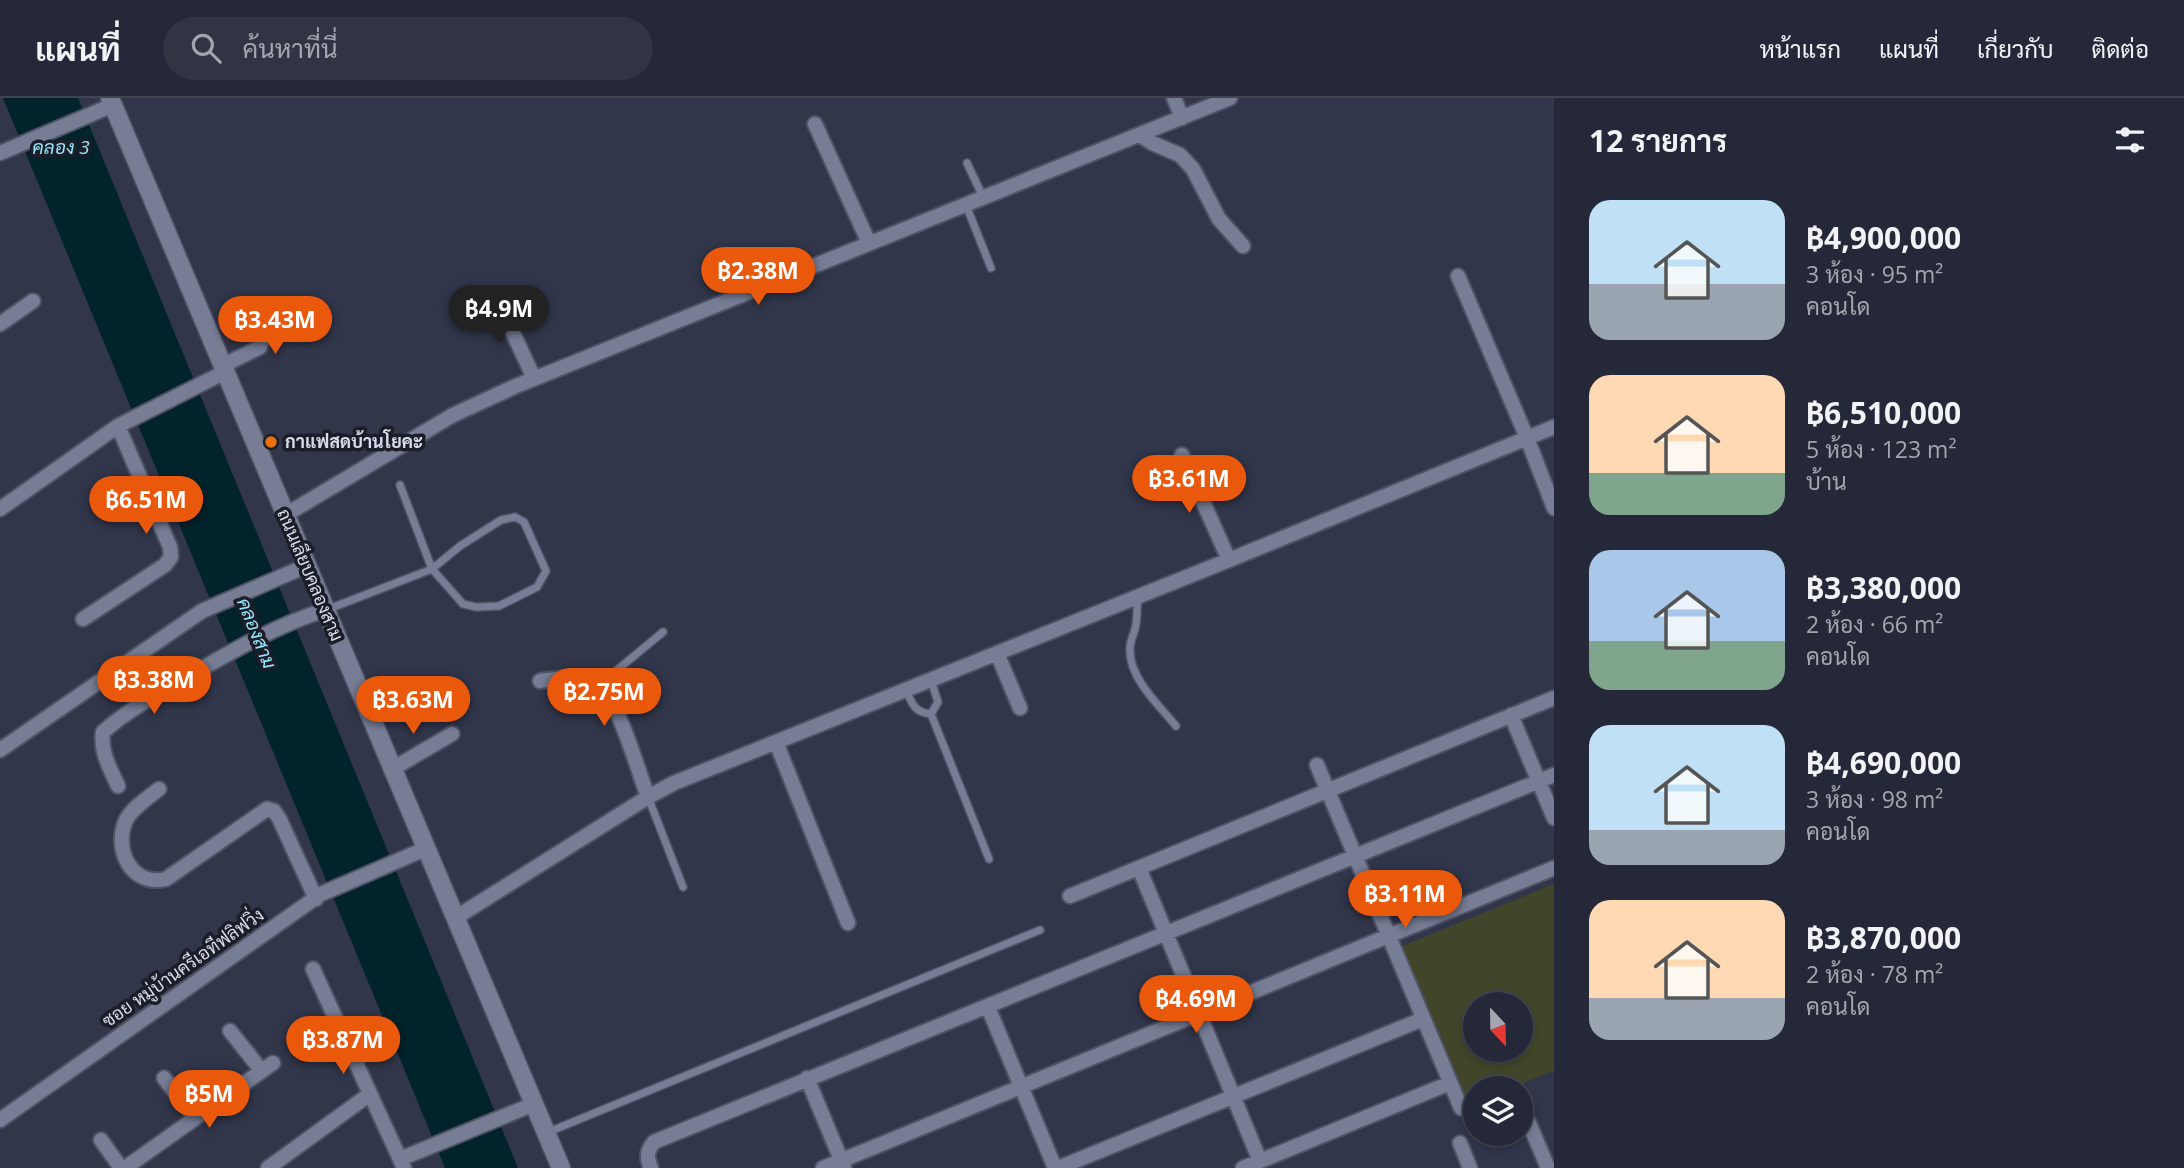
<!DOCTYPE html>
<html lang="th">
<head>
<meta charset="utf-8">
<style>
  :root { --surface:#252838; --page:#313443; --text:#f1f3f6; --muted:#a3a6ae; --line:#424453; --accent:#ea580c }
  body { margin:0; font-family:"Open Sans",Sarabun,sans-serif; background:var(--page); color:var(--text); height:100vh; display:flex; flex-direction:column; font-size:26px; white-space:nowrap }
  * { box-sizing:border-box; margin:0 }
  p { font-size:23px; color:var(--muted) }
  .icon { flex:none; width:38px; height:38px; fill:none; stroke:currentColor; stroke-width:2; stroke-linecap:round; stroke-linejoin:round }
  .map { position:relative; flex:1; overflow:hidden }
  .panel { display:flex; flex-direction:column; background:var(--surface); width:630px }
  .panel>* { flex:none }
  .needle { width:46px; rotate:158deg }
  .buttons { position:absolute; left:1463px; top:894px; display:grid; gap:14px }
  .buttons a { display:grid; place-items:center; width:70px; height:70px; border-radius:50%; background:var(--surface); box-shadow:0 4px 10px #0003,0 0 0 2px var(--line); font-size:35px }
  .price { position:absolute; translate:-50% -60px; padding:0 16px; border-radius:24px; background:var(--accent); color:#fff; font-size:23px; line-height:46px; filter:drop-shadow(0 2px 4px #0008) }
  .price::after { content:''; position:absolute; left:50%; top:42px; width:21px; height:16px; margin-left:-10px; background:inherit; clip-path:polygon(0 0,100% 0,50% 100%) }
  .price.current { background:#222; color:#fff }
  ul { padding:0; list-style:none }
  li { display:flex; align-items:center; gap:21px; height:175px; padding:0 35px }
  li span { display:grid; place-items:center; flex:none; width:196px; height:140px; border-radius:21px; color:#555 }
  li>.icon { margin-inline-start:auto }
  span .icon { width:84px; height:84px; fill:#fffc; stroke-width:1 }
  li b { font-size:30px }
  h2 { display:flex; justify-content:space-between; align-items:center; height:84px; padding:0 35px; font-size:30px }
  header { display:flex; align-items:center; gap:42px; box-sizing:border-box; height:98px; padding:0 35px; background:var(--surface); border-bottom:2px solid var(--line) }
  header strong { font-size:33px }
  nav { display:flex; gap:38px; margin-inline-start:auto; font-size:24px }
  .search { width:490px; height:63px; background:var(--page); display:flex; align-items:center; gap:18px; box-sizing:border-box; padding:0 24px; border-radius:38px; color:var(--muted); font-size:26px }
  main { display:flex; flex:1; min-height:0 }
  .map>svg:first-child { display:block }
</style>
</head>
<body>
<header>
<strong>แผนที่</strong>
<div class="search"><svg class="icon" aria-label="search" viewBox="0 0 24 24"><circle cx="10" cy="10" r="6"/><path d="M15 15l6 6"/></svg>ค้นหาที่นี่</div>
<nav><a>หน้าแรก</a><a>แผนที่</a><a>เกี่ยวกับ</a><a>ติดต่อ</a></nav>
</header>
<main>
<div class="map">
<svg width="1554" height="1070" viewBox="0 0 1554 1070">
  <rect width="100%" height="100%" fill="#31364b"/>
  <path fill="#41462a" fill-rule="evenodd" d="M 1554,786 L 1554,973 L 1511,990 L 1475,990 L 1475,1005 L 1466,1009 L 1400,849 ZM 1475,906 L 1521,906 L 1521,952 L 1475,952 Z"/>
  <path fill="#00232c" d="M 3,0 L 78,0 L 518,1070 L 445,1070 Z"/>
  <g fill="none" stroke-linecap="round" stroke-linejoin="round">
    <g stroke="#4f5365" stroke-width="10">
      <path id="service" d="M 967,65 L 983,99
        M 966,107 L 991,170
        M 1137,498 C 1137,509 1138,521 1135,531 C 1133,539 1129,545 1130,553 C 1130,581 1159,607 1176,628
        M 326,512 L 432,471 L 460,448 L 501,422 L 515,419 L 524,424 L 546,473 L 537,489 L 499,508 L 476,509 L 463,506 L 432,471 L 400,387
        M 599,587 L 663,534
        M 906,592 C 912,606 915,615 931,616 L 938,604 L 931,582
        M 931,616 L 989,761
        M 648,699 L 683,789
        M 546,1035 L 1040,832"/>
    </g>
    <g stroke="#4f5365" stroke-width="18">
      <path id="minor" d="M 1174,0 L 1182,20
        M 815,26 L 869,145
        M 1140,37 L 1152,45 L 1180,57 L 1193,71 L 1219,121 L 1243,148
        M 0,55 L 113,7
        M 1458,178 L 1527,340 L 1554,410
        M 496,199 L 534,280
        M 0,226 L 33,203
        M 222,268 L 260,249 L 262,241 L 252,213
        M 1182,357 L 1229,462
        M 0,411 L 118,328 L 225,274
        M 285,417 L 453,317 L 516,288 L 1230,0
        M 83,521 L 165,467 L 171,459 L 170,449 L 118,328
        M 997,555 L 1020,610
        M 540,583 C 557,581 585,575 599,587 C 619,604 638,673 648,699
        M 1511,617 L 1554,720
        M 776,644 L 848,825
        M 0,652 L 202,513 L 306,468
        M 1317,667 L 1461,1010
        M 392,671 L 452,636
        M 118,688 C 110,670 100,654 103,634 C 129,611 159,595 189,578 C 232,553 277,527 325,512
        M 159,691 C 149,699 132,710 126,722 C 113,751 131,789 166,781 L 267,711 L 274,713 L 279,720 L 316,801
        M 1139,770 L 1260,1063
        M 1070,798 L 1554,600
        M 455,820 L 648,699 L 674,685 L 1229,462 L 1554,329
        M 313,871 L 404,1070
        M 988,909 L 1055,1070
        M 230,933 L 262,973
        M 164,980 L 195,1020
        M 807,980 L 844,1069
        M 0,1022 L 321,796 L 425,751
        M 1528,1023 L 1548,1070
        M 101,1042 L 121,1070
        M 1460,1045 L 1470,1070
        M 400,1061 L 534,1006
        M 125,1070 L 273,965
        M 268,1070 L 370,996
        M 651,1070 C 646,1059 647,1053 654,1044 L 1554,677
        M 823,1070 L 1554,770
        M 1058,1070 L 1423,921
        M 1243,1070 L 1450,985"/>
    </g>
    <g stroke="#4f5365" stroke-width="21">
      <path id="secondary" d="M 110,0 L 561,1070"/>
    </g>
    <use href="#service" stroke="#767d95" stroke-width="7"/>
    <use href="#minor" stroke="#767d95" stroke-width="14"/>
    <use href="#secondary" stroke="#767d95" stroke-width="18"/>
  </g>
  <circle fill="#e8710a" stroke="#1b1e28" stroke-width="2.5" cx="271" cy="344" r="7"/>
  <g text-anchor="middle" stroke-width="7" stroke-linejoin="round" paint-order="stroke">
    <g font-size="18" font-weight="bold" fill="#d9ddeb" stroke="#1b1e28" text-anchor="start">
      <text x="285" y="350">กาแฟสดบ้านโยคะ</text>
    </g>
    <g font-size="18" fill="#d9ddeb" stroke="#1b1e28">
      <text transform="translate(310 477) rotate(67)" y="6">ถนนเลียบคลองสาม</text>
      <text transform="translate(183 870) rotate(-35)" y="6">ซอย หมู่บ้านครีเอทีฟลิฟวิ่ง</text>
    </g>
    <g font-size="19" font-style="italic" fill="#95e5fb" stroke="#1b1e28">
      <text x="61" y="56">คลอง 3</text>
      <text transform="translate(257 535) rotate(68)" y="7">คลองสาม</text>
    </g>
  </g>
</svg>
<div class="buttons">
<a><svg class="needle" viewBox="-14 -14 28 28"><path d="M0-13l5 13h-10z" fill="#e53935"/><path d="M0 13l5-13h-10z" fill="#a3a6ae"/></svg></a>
<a><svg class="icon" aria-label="layers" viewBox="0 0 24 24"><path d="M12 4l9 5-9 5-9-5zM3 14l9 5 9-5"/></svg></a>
</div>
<b class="price" style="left:758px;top:209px">฿2.38M</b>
<b class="price current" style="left:499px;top:247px">฿4.9M</b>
<b class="price" style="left:275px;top:258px">฿3.43M</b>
<b class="price" style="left:1189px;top:417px">฿3.61M</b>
<b class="price" style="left:146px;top:438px">฿6.51M</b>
<b class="price" style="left:154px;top:618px">฿3.38M</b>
<b class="price" style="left:604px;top:630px">฿2.75M</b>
<b class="price" style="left:413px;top:638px">฿3.63M</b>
<b class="price" style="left:1405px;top:832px">฿3.11M</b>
<b class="price" style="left:1196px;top:937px">฿4.69M</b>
<b class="price" style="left:343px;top:978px">฿3.87M</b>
<b class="price" style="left:209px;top:1032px">฿5M</b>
</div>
<section class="panel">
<h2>12 รายการ<svg class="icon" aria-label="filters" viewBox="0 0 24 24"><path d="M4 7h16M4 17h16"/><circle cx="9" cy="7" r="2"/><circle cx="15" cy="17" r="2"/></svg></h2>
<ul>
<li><span style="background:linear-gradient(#bfe0f5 60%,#9aa5b1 0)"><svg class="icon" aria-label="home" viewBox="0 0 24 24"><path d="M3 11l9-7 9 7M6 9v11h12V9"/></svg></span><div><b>฿4,900,000</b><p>3 ห้อง · 95 m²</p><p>คอนโด</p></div></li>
<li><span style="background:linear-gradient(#ffd9b3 70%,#7fa58c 0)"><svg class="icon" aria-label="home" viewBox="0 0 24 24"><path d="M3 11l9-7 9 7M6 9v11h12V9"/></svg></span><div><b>฿6,510,000</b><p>5 ห้อง · 123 m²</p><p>บ้าน</p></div></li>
<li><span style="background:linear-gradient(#a9c7e8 65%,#7fa58c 0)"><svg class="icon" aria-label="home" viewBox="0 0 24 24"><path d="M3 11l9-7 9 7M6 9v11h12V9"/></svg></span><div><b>฿3,380,000</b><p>2 ห้อง · 66 m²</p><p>คอนโด</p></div></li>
<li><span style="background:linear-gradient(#bfe0f5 75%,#9aa5b1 0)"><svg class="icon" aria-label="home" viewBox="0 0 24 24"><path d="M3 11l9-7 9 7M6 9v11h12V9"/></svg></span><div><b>฿4,690,000</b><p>3 ห้อง · 98 m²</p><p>คอนโด</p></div></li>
<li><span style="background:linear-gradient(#ffd9b3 70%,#9aa5b1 0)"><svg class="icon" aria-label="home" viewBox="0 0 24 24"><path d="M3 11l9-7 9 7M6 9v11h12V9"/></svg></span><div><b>฿3,870,000</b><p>2 ห้อง · 78 m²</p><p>คอนโด</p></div></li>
</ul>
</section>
</main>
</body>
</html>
